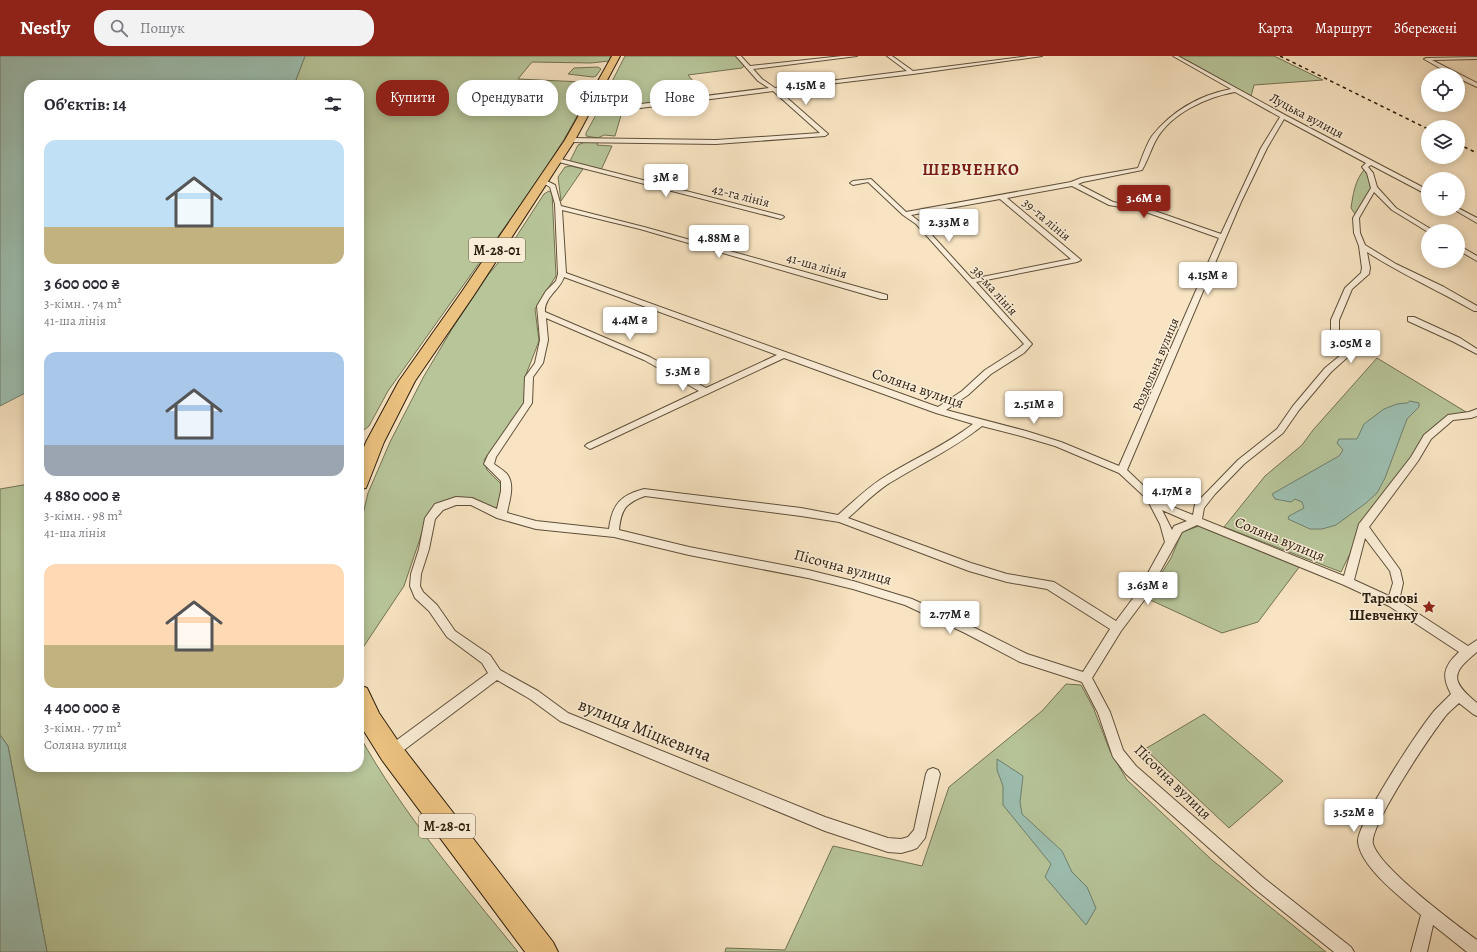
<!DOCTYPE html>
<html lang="uk">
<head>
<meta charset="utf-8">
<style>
  :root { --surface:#fff; --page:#f2f2f3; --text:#2b2b33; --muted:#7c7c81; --accent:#8f2418 }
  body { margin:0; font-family:Alegreya,serif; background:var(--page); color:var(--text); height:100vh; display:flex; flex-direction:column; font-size:15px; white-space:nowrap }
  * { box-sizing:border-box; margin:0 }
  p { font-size:13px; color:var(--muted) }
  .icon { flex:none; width:22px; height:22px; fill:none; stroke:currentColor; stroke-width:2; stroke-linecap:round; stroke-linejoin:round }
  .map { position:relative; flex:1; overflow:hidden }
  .panel { position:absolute; left:24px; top:24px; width:340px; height:692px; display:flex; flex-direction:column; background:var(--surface); border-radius:16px; box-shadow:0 2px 10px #0003 }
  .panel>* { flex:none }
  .guide { position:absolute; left:376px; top:24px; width:380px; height:36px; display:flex; gap:8px }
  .controls { position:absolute; left:1421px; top:12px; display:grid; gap:8px }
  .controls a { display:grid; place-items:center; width:44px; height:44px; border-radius:50%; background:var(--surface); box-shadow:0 2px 10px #0003; font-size:20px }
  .price { position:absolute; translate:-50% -34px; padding:0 9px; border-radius:4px; background:#fff; color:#222; font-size:13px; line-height:26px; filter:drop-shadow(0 1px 2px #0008) }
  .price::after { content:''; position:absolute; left:50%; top:24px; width:12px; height:9px; margin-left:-6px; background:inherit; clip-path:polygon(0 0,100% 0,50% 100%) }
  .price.selected { background:var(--accent); color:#fff }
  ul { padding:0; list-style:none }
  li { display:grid; align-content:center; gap:8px; height:212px; padding:0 20px }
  li span { display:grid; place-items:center; height:124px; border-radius:12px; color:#555 }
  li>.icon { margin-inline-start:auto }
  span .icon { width:72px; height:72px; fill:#fffc; stroke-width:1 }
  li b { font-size:17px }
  h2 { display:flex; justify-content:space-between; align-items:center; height:48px; padding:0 20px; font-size:17px }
  .chip { padding:0 14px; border-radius:16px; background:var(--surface); box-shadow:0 2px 10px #0003; font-size:14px; line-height:36px }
  .chip.selected { background:var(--accent); color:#fff }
  header { display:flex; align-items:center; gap:24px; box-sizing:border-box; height:56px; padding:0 20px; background:var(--accent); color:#fff }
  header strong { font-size:19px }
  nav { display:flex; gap:22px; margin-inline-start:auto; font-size:14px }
  .search { width:280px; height:36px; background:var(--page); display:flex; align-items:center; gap:10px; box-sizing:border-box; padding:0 14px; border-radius:16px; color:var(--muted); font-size:15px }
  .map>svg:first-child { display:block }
</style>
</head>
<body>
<header>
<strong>Nestly</strong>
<div class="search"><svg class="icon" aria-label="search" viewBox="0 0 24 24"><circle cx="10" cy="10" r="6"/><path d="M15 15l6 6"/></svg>Пошук</div>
<nav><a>Карта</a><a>Маршрут</a><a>Збережені</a></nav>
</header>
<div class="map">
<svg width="1477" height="896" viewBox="0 0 1477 896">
  <rect width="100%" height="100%" fill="#f8e4c2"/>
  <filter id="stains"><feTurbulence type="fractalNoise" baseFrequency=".005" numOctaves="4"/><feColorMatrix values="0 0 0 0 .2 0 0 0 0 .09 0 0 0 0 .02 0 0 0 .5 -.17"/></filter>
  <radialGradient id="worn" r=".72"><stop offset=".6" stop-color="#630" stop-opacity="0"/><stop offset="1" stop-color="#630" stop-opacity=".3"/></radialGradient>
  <path fill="#b7c599" stroke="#727253" d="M 305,0 L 611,0 L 609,5 L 591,7 L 532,6 L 518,23 L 583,26 L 595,29 L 563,85 L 539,123 L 388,335 L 369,370 L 360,377 L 359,377 L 359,29 L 294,29 Z
    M 625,0 L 738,0 L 745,9 L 742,12 L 688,19 L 699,32 L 684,33 L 692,43 L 598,53 Z
    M 1179,0 L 1274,0 L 1323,24 L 1254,29 L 1251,40 Z
    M 598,11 L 601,13 L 596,20 L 593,21 L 568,18 L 574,12 Z
    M 622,56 L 615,80 L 604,79 L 598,82 L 586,80 L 586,77 L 597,57 Z
    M 587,85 L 598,85 L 597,89 L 612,90 L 601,114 L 574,108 L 570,105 L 578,89 Z
    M 571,110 L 583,113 L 561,145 L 558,121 L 565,111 Z
    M 1365,113 L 1368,117 L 1372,131 L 1361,152 L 1355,158 L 1351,152 C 1353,139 1355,123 1365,113 Z
    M 549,135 L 552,137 L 556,220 L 535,253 L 539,285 L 525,321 L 524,348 L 484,404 L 487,414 L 502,429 L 498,454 L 473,442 L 455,441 L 441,446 L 429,456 L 404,530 L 362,593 L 359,572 L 359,475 L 368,437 L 390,386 L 424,320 L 452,273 L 488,219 L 503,201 L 544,138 Z
    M 1377,302 L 1471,359 L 1451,361 L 1427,381 L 1363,471 L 1341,516 L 1224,471 L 1265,420 L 1302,389 L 1313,374 Z
    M 29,428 L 29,711 L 359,711 L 359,679 C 403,758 462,827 518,896 L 47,896 L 8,690 L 0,679 L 0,433 Z
    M 1199,470 L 1300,510 L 1258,566 L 1222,577 L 1146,542 L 1171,502 L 1182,476 Z
    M 1066,628 L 1081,629 L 1093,651 L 1110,695 L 1127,724 L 1212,804 L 1326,896 L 725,896 L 726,892 L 785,894 L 833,790 L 922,810 L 949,731 L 1042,655 Z
    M 1204,658 L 1283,725 L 1229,772 L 1145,693 Z"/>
  <path fill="#9dbfb1" stroke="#707f6f" d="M 0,0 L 305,0 L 294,29 L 29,29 L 29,335 L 0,350 Z
    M 1410,345 L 1419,347 L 1419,351 L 1407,363 L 1385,422 L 1377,437 L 1366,447 L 1336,469 L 1322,473 L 1310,473 L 1288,463 L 1289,460 L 1304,452 L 1302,446 L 1295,443 L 1291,446 L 1275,443 L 1272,438 L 1339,400 L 1343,394 L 1337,387 L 1339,383 L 1357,383 L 1364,368 L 1384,353 L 1397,348 L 1407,347 Z
    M 0,679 L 8,690 L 47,896 L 0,896 Z
    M 997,703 L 1023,720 L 1020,746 L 1022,758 L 1062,795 L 1072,816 L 1087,831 L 1096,852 L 1086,869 L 1045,821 L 1051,808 L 1003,749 L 1003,730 L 997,714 Z"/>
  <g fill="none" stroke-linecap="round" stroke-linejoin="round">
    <g stroke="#5f503a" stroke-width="2">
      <path id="street" d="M 736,0 L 741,0 L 750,10 L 842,0 L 857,0 L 753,13 L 762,23 L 775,32 L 907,15 L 887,0 L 892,0 L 913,15 L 1029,0 L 1042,0 L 913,18 L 778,34 L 827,77 L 828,78 L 825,80 L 716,88 L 570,86 L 567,84 L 570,82 L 716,84 L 820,77 L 773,35 L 601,57 L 586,57 L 583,55 L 586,53 L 601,53 L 769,32 L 758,25 Z
        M 1173,0 L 1178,0 L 1285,59 L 1428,134 L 1428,139 L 1426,138 L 1371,109 L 1368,111 L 1373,117 L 1377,131 L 1396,152 L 1434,175 L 1428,176 L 1392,154 L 1374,136 L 1359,162 L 1360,177 L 1365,189 L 1396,208 L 1444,231 L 1477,250 L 1477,255 L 1474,255 C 1439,235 1401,218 1367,196 L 1370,212 L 1369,218 L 1352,233 L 1339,264 L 1339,274 L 1349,292 L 1350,299 L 1331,316 L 1299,354 L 1283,377 L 1244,408 L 1215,438 L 1204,452 L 1202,463 L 1344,520 L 1359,468 L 1411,401 L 1424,379 L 1448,359 L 1469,356 L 1477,353 L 1477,360 L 1471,362 L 1453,364 L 1431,383 L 1418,405 L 1369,471 L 1400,514 L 1403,527 L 1399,545 L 1468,590 L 1477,584 L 1477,596 C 1451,617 1450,625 1477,647 L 1477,660 L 1473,658 L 1459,647 C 1454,652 1448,656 1444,662 C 1431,678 1368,772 1373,788 C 1380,812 1454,867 1477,884 L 1477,896 L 1467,896 L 1433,869 L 1427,896 L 1411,896 L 1421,859 C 1402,842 1361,812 1358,786 C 1356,769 1421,669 1436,653 C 1441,648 1446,643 1451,638 C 1441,620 1444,610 1459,596 L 1389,550 L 1344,529 L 1197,469 L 1182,476 L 1145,543 L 1121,575 L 1092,622 L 1110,656 L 1123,694 L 1136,710 L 1265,823 L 1351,891 L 1354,896 L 1334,896 L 1255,833 L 1126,718 L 1113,701 L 1098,657 L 1082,626 L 1020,606 L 965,577 L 905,549 L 853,533 L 808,522 L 689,499 L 614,481 L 536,473 L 497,462 L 471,449 L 456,449 L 443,454 L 435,463 L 429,493 L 421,518 L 420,530 L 423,536 L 437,549 L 455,575 L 490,599 L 500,614 L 538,635 L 568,657 L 825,761 L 888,782 L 901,783 L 908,781 L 914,774 L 926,718 L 928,714 L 933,712 L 938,714 L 940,718 L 925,782 L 917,792 L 912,794 L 901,797 L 888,796 L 825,775 L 560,665 L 530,643 L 497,624 L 396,700 L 391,702 L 386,700 L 385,696 L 386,692 L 488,617 L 482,607 L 447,581 L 429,555 L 415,542 L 410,530 L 411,518 L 419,493 L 425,462 L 435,448 L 456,441 L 472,442 L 497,453 L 501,435 L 501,425 L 484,408 L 488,399 L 524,347 L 525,321 L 535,307 L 540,284 L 537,250 L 546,235 L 556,225 L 558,218 L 555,148 L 550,131 L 541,126 L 541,124 L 545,124 L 555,129 L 561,150 L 644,171 L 887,239 L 887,243 L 881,243 L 640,173 L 562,154 L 566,217 L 938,351 L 962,335 L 985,314 L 1018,293 L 1024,288 L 916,168 L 903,159 L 868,126 L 853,129 L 850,127 L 853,125 L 871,123 L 906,156 L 1071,126 L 1081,122 L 1138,112 C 1142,102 1146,89 1152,80 C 1172,55 1200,39 1231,33 ZM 1235,36 L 1280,61 L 1261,92 L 1221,178 L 1146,152 L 1113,146 L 1078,128 L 1083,126 L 1142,114 C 1148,104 1151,93 1156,84 C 1171,57 1207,41 1235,36 ZM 1284,63 L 1366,107 L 1362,111 L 1367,117 L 1371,132 L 1353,162 L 1354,177 L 1359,190 L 1362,212 L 1361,217 L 1345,232 L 1331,264 L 1331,274 L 1341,292 L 1342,298 L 1325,312 L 1293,350 L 1277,373 L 1238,404 L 1209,434 L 1195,448 L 1193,459 L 1173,451 L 1151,437 L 1127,414 L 1241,146 L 1267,92 ZM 1072,130 L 1109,149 L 1143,155 L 1219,182 L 1119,410 L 1061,386 L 1026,375 L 946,354 L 968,339 L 991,318 L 1024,297 L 1032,288 L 976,226 L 1077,206 L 1081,204 L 1007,142 ZM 1000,143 L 1071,203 L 972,223 L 920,166 L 911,159 ZM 564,221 L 777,299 L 706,332 L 650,301 L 545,256 C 544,241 560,234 564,221 ZM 546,262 L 644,304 L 699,335 L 587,388 L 585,390 L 590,393 L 784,302 L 936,357 L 973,368 C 946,389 915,402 886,420 C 869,430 853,446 838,459 L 801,452 L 644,433 C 621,439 612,448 609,473 L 536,465 L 507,457 C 509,445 516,428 506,417 C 503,414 498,411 494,408 L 496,401 L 532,347 L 533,321 L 543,307 L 548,284 ZM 982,370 L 1021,380 L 1055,390 L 1119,417 L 1147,443 L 1160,468 L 1165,486 L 1137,537 L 1116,565 L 1054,526 L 1007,518 L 971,507 L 848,462 C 862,450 877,434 893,425 C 924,406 953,393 982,370 ZM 645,440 L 801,460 L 839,466 L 969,515 L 1007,526 L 1047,533 L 1110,573 L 1083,616 L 1027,598 L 973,571 L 912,543 L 853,525 L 808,514 L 689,491 L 619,474 C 621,454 625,447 645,440 ZM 1162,454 L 1187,465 L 1174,470 L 1172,474 ZM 1365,482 L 1390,515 L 1393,527 L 1389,540 L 1354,524 Z
        M 1477,1 L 1477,3 L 1432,4 L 1477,27 L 1477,31 L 1458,22 L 1458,19 L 1452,19 L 1424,3 L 1426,2 Z
        M 557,102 L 783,160 L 784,161 L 781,163 L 555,105 L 555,103 Z
        M 1458,152 L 1477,162 L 1477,167 L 1453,153 L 1458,153 Z
        M 1458,189 L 1477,200 L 1477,205 L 1458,194 Z
        M 1408,261 L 1414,261 L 1460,282 L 1477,293 L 1477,298 L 1454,286 L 1408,265 Z"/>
    </g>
    <g stroke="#2c1e0d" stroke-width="2">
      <path id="highway" d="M 612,0 L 620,0 L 575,84 L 474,239 L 415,325 L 384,386 L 368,427 L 366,432 L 359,433 L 359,404 L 366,386 L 399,325 L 461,237 L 565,84 Z
        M 359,629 L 367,632 L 379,657 L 400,688 L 553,886 L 558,896 L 525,896 L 382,704 L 362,672 L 359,666 Z"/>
    </g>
    <use href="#street" fill="#faedd7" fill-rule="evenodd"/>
    <use href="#highway" fill="#ecc281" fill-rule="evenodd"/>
    <path stroke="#2c1e0d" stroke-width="1.5" stroke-dasharray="3.5 3.5" stroke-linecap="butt" d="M 1280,0 L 1428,73
      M 1458,88 L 1477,97"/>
  </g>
  <defs>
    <g id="sight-bare" transform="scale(1.08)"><path d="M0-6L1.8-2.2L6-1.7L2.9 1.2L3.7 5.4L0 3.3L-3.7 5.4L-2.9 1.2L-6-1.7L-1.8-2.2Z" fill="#8f2418" stroke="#faedd7" stroke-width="2.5" paint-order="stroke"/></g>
  </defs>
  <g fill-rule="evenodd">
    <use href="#sight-bare" x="1429" y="551"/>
  </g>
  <g text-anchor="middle" stroke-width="3" stroke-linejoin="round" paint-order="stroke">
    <g font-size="13" fill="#2c1e0d" stroke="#faedd7">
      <text transform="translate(1307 59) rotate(28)" y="5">Луцька вулиця</text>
      <text transform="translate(741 139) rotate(14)" y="5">42-га лінія</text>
      <text transform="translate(1047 163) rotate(40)" y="5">39-та лінія</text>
      <text transform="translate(817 209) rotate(16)" y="5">41-ша лінія</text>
      <text transform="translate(995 234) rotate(48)" y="5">38-ма лінія</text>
      <text transform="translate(1155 308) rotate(-67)" y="5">Роздольна вулиця</text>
    </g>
    <g fill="#faedd7" stroke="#6a5c4a" stroke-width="1">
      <rect x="469" y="182" width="56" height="24" rx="3"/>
      <rect x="419" y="758" width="56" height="24" rx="3"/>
    </g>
    <g font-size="14" font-weight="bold" fill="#2c1e0d">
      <text x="497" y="199">М-28-01</text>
      <text x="447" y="775">М-28-01</text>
    </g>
    <g font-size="15" fill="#2c1e0d" stroke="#faedd7">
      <text transform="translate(918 332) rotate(19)" y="5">Соляна вулиця</text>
      <text transform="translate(1280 483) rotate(22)" y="5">Соляна вулиця</text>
      <text transform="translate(843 511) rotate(15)" y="5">Пісочна вулиця</text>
      <text transform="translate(1173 726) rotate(44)" y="5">Пісочна вулиця</text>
    </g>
    <g font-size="15" font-weight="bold" fill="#2c1e0d" stroke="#faedd7" text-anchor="end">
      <text x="1418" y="547">Тарасові<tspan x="1418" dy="17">Шевченку</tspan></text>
    </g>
    <g font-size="16" font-weight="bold" letter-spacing="1" fill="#7a1f14" stroke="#faedd7">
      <text x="971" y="119">ШЕВЧЕНКО</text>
    </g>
    <g font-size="18" fill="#2c1e0d" stroke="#faedd7">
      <text transform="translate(645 674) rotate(22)" y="6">вулиця Міцкевича</text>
    </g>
  </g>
  <rect width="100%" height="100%" filter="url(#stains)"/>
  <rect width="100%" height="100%" fill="url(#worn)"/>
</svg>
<div class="controls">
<a><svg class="icon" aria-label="locate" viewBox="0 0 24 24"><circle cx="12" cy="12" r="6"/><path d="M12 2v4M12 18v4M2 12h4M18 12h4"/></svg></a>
<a><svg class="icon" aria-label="layers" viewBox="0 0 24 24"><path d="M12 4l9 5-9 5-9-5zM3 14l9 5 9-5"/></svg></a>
<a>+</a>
<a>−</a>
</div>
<b class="price" style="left:806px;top:50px">4.15M ₴</b>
<b class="price" style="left:666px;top:142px">3M ₴</b>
<b class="price selected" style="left:1144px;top:163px">3.6M ₴</b>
<b class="price" style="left:949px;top:187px">2.33M ₴</b>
<b class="price" style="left:719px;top:203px">4.88M ₴</b>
<b class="price" style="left:1208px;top:240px">4.15M ₴</b>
<b class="price" style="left:630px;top:285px">4.4M ₴</b>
<b class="price" style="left:1351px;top:308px">3.05M ₴</b>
<b class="price" style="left:683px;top:336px">5.3M ₴</b>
<b class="price" style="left:1034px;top:369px">2.51M ₴</b>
<b class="price" style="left:1172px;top:456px">4.17M ₴</b>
<b class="price" style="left:1148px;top:550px">3.63M ₴</b>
<b class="price" style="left:950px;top:579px">2.77M ₴</b>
<b class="price" style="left:1354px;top:777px">3.52M ₴</b>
<div class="guide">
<a class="chip selected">Купити</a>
<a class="chip">Орендувати</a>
<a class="chip">Фільтри</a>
<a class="chip">Нове</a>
</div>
<section class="panel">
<h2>Об’єктів: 14<svg class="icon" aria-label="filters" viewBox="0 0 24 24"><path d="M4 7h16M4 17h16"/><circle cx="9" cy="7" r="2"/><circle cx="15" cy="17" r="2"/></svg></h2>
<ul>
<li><span style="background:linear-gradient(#bfe0f5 70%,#c2b280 0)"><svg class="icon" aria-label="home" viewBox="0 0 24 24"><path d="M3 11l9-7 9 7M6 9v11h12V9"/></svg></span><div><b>3 600 000 ₴</b><p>3-кімн. · 74 m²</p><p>41-ша лінія</p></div></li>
<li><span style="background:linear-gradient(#a9c7e8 75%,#9aa5b1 0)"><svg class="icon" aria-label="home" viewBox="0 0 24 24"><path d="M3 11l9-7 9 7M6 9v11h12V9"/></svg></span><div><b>4 880 000 ₴</b><p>3-кімн. · 98 m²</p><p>41-ша лінія</p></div></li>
<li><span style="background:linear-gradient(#ffd9b3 65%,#c2b280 0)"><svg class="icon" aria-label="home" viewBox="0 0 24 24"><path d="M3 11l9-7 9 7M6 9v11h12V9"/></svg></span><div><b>4 400 000 ₴</b><p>3-кімн. · 77 m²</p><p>Соляна вулиця</p></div></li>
</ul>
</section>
</div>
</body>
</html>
